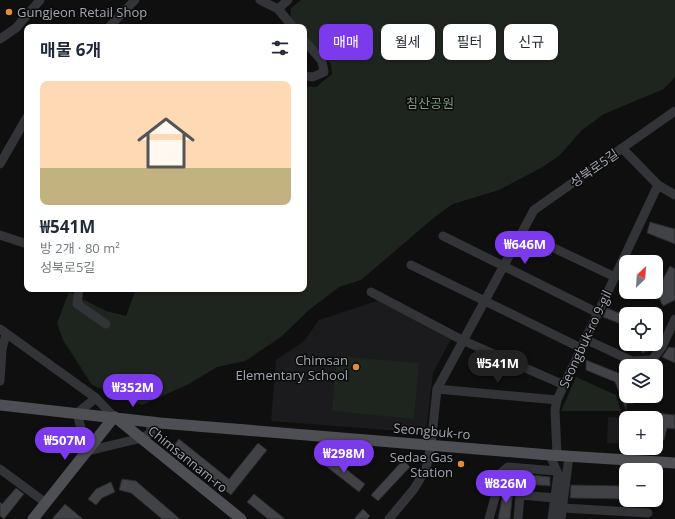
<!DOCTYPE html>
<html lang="ko">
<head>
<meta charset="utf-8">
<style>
  :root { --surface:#fff; --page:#f6f6f7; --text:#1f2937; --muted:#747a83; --accent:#7c3aed }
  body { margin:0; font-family:"Open Sans","Noto Sans KR",sans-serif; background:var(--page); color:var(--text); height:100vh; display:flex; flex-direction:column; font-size:15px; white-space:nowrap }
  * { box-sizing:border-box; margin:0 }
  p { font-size:13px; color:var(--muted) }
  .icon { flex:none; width:22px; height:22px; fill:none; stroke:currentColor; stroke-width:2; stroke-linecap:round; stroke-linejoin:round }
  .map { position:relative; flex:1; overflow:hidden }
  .drawer { position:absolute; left:24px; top:24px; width:283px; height:268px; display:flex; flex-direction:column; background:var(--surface); border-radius:8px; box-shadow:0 1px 3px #0004 }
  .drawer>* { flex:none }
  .banner { position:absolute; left:319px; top:24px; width:296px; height:36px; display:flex; gap:8px }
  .needle { width:26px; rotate:25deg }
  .controls { position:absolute; left:619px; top:255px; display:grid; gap:8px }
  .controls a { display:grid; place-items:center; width:44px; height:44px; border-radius:8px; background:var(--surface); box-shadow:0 1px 3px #0004; font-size:20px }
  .price { position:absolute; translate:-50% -34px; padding:0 9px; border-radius:14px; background:var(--accent); color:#fff; font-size:13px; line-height:26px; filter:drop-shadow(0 1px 2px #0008) }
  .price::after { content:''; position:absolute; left:50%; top:24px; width:12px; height:9px; margin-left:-6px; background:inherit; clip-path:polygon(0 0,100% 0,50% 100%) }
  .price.selected { background:#222; color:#fff }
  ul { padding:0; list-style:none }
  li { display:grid; align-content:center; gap:8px; height:212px; padding:0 16px }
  li span { display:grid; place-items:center; height:124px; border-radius:8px; color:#555 }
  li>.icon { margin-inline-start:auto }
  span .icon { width:72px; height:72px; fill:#fffc; stroke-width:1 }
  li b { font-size:17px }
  h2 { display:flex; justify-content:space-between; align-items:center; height:48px; padding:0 16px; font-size:17px }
  .chip { padding:0 14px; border-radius:8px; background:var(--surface); box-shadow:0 1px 3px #0004; font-size:14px; line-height:36px }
  .chip.selected { background:var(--accent); color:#fff }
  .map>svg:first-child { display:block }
</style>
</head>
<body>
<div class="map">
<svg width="675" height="519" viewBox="0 0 675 519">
  <rect width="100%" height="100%" fill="#0f0f10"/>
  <path fill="#1b1b1d" d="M 380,300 L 452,337 L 433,373 L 426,433 L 271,421 L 276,360 L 304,341 L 319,320 Z
    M 608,417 L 628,418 L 626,418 L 626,444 L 607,443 Z"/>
  <path fill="#1e241e" d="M 301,0 L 675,0 L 675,77 L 664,89 L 604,114 L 582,130 L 560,155 L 541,168 L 499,190 L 453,204 L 436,216 L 361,280 L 339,287 L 309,310 L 281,337 L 245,361 L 217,367 L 189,384 L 142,405 L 92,385 L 63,340 L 57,323 L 69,292 L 106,311 L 126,316 L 136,289 L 304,289 L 304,86 L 316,87 L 332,74 L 331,64 L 304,36 L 304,27 L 295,27 L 290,21 L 291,8 Z
    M 337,356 L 419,363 L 414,419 L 332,411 Z
    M 576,377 L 616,395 L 621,411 L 561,411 Z"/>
  <path fill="#404246" stroke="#292a2c" d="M 650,222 L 675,229 L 675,244 L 647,233 Z
    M 670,266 L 675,269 L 675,300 L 663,306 L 656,292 L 656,277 L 663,279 Z
    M 607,308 L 626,316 L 626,326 L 603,317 Z
    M 639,344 L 657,344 L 653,349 L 642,353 Z
    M 669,347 L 675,348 L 675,363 L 662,357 Z
    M 586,360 L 621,374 L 626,369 L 626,396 L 634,396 L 634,403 L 626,404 L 626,409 L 615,382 L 586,370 Z
    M 656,413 L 675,415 L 675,429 L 667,428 L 664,440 L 656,441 Z
    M 179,439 L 229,479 L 258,443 L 267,450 L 231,495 L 172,448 Z
    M 328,455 L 365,484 L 359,492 L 322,463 Z
    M 403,460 L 410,467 L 378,501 L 371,495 Z
    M 512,473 L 550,477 L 550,486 L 511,483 Z
    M 122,479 L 136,481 L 180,519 L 162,519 L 131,493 L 119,490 Z
    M 111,482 L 115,492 L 102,498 L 96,505 L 88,499 L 96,489 Z
    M 571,485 L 626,486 L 626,499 L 570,498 Z
    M 16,488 L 24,494 L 4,519 L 0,516 L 0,502 L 2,504 Z
    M 504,488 L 513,489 L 510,519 L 498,519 Z
    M 254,494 L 285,519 L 268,519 L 247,502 Z
    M 65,504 L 83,519 L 52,519 Z
    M 363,509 L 370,516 L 367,519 L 354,519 Z"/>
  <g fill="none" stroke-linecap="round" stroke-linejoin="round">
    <path stroke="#323437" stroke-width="9" d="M 260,0 L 278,9 L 293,27
      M 278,9 L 288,0
      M 109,27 L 135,0
      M 0,39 L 16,28 L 40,0
      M 304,40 L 322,61 L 324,72 L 313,77 L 304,76
      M 622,148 L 658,185 L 675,195
      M 0,164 L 27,117
      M 522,233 L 615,277
      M 0,235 L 27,244
      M 443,236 L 598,313
      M 411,265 L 581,348
      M 79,289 L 77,304 L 106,324
      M 371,292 L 462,340 L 564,385
      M 0,329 L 96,398 L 114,417
      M 585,339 L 632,361 L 652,360 L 662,347 L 675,319
      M 0,381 L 2,350 L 6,334
      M 437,389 L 557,400
      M 96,398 L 77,413 L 87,451 L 141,438 L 151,433 L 150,421
      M 550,455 L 558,474 L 552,519
      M 557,455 L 555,410 L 557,400 L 658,185
      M 0,469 L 46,503
      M 563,508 L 648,513
      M 389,519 L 414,489 L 426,469 L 431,445 L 437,389 L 534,210 L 675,111
      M 489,519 L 502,472 L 508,467 L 556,471
      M 518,519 L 520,495 L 555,498
      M 561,519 L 569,456"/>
    <path stroke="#4d4f54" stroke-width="11" d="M 0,405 L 160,423 L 550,455 L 675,463
      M 115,417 L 241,519
      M 33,519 L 114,417"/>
  </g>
  <g fill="#e48d34" stroke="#0a0a0b" stroke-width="1.5">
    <circle cx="9" cy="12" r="4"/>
    <circle cx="356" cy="367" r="4"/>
    <circle cx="461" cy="464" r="4"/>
  </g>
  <g text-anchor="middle" stroke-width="3" stroke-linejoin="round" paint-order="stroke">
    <g font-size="13" fill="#a1a8b0" stroke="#0a0a0b" text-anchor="end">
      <text x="17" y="17" text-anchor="start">Gungjeon Retail Shop</text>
      <text x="348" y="365">Chimsan<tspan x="348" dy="15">Elementary School</tspan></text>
      <text x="453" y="462">Sedae Gas<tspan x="453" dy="15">Station</tspan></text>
    </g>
    <g font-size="13" fill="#7c9a79" stroke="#0a0a0b">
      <text x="430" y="108">침산공원</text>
    </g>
    <g font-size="13" fill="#a1a8b0" stroke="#0a0a0b">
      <text transform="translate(594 168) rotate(-35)" y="5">성북로5길</text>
      <text transform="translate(585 339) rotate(-65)" y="5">Seongbuk-ro 9-gil</text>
      <text transform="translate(432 431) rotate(5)" y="5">Seongbuk-ro</text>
      <text transform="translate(188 459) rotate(39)" y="5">Chimsannam-ro</text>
    </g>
  </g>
</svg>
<div class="controls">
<a><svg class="needle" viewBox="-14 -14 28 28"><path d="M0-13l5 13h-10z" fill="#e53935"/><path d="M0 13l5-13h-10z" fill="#747a83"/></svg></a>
<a><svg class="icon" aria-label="locate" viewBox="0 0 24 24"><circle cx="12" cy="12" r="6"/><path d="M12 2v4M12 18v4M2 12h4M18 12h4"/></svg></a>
<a><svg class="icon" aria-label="layers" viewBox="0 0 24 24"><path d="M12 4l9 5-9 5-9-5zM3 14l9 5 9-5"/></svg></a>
<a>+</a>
<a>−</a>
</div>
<b class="price" style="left:525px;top:265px">₩646M</b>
<b class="price selected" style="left:498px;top:384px">₩541M</b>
<b class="price" style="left:133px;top:408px">₩352M</b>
<b class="price" style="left:65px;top:461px">₩507M</b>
<b class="price" style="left:344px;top:474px">₩298M</b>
<b class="price" style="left:506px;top:504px">₩826M</b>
<div class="banner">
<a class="chip selected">매매</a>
<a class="chip">월세</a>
<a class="chip">필터</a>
<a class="chip">신규</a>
</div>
<section class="drawer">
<h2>매물 6개<svg class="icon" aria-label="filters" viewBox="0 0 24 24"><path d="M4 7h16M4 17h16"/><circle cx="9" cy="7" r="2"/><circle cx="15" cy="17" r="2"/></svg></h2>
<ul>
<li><span style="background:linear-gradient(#ffd9b3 70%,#c2b280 0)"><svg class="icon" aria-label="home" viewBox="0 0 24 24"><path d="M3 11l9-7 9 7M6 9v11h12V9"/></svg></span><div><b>₩541M</b><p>방 2개 · 80 m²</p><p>성북로5길</p></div></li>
</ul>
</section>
</div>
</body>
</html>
